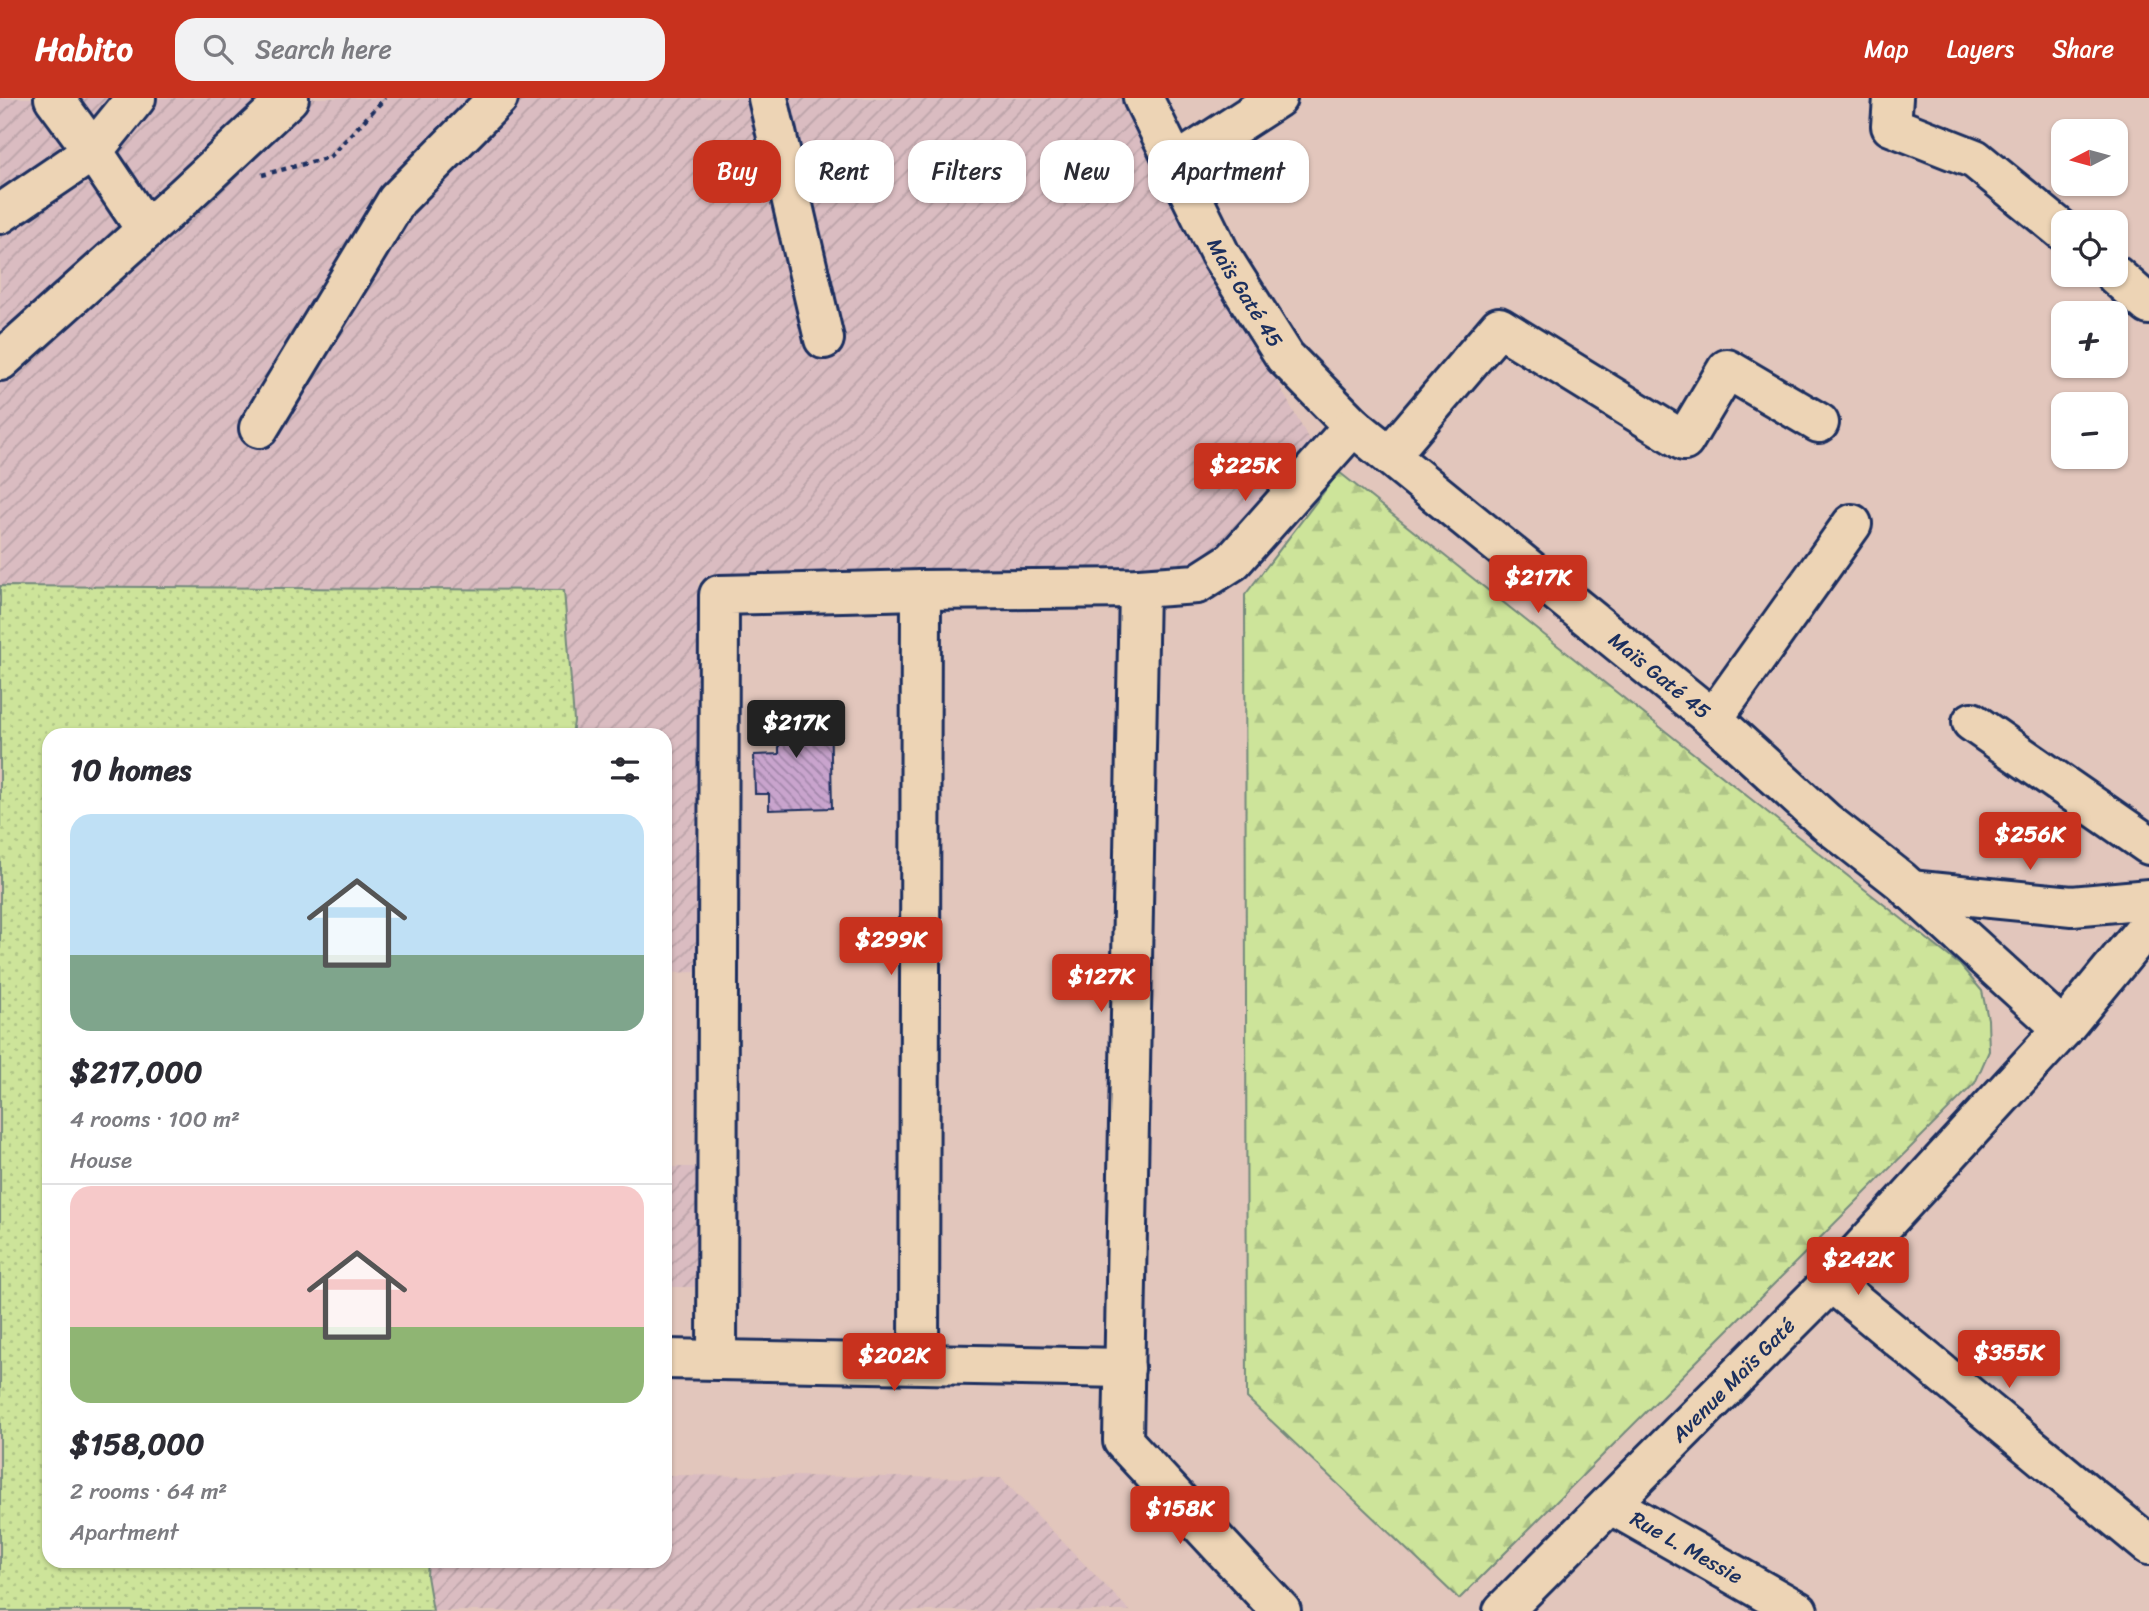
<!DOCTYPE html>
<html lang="en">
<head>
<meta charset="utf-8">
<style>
  :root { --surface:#fff; --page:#f2f2f3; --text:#2b2b33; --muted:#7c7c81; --line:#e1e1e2; --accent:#c8321e }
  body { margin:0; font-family:Sriracha,sans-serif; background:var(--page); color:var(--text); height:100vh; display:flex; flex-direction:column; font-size:26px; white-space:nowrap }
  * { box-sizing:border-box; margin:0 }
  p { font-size:23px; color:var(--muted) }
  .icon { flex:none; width:38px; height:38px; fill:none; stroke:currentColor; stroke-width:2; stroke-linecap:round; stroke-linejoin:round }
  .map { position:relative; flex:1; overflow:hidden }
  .drawer { position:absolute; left:42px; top:630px; width:630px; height:840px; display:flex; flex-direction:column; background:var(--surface); border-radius:21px; box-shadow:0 2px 5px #0004 }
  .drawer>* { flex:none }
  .guide { position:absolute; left:693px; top:42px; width:665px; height:63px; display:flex; gap:14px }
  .needle { width:46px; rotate:264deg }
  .fabs { position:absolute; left:2051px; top:21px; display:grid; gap:14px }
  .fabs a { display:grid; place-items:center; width:77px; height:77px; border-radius:14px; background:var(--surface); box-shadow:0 2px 5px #0004; font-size:35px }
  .price { position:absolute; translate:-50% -60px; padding:0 16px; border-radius:7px; background:var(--accent); color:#fff; font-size:23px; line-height:46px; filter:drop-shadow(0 2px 4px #0008) }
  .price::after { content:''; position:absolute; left:50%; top:42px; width:21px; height:16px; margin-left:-10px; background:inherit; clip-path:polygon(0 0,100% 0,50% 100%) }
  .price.active { background:#222; color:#fff }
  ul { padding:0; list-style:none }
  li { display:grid; align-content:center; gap:14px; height:371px; padding:0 28px }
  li+li { border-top:2px solid var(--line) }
  li span { display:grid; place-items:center; height:217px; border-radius:21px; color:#555 }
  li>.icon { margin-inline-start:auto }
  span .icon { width:126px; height:126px; fill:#fffc; stroke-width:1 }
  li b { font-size:30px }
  h2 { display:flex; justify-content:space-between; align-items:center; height:84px; padding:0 28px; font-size:30px }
  .tag { padding:0 24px; border-radius:21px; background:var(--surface); box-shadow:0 2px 5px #0004; font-size:24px; line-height:63px }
  .tag.active { background:var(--accent); color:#fff }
  header { display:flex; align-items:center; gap:42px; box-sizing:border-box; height:98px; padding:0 35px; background:var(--accent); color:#fff }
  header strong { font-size:33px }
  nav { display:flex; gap:38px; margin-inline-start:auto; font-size:24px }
  .search { width:490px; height:63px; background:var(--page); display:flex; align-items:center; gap:18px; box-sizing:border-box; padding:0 24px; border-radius:21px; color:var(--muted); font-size:26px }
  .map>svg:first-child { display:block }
</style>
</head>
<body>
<header>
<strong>Habito</strong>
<div class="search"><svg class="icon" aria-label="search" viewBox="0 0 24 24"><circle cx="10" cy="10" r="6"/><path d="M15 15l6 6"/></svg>Search here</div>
<nav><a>Map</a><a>Layers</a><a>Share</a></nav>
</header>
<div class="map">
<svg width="2149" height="1513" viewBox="0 0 2149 1513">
  <defs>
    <pattern id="industrial-furrows" width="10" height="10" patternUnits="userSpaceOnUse" patternTransform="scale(1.75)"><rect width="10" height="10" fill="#dabcc1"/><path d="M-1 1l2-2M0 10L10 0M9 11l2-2" fill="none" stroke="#baa2a8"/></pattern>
    <pattern id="grass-dots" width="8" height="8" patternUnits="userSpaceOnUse" patternTransform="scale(1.75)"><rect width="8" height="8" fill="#cde49a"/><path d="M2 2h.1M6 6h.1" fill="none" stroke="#afc487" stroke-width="1.8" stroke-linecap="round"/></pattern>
    <pattern id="forest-firs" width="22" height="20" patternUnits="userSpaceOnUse" patternTransform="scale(1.75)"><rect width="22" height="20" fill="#cde49a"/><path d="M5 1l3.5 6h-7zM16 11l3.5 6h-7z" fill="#afc487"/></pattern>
    <pattern id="building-back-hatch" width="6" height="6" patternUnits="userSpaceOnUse" patternTransform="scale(1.75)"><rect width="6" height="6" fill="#c9a4cd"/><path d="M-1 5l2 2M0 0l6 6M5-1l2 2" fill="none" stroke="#a286aa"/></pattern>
  </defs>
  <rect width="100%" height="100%" fill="#e2c6bc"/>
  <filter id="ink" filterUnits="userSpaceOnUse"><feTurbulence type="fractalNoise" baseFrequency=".0143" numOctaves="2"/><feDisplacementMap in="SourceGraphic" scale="14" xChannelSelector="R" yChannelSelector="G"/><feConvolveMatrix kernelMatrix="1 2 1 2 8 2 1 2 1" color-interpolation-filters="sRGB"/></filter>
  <g filter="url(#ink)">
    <path fill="url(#industrial-furrows)" d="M 0,0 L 1121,0 L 1312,347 L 1214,468 L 698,482 L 698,874 L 665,875 L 665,637 L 572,637 L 574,622 L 563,492 L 0,488 Z
      M 665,1069 L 697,1069 L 699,1189 L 665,1189 Z
      M 665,1377 L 1001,1380 L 1130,1513 L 433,1513 L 427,1478 L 428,1463 L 665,1463 Z"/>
    <path fill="url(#grass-dots)" stroke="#748a7c" stroke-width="2" d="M 0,488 L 564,492 L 574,623 L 572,637 L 49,637 L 49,1463 L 428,1463 L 427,1478 L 433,1513 L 0,1513 Z"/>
    <path fill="url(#forest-firs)" stroke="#748a7c" stroke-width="2" d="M 1339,374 L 1960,867 L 1982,893 L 1988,921 L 1989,953 L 1975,985 L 1459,1501 L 1247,1300 L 1245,497 Z"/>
    <path fill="url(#building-back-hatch)" stroke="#1b2f5e" stroke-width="2" d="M 830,609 L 832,710 L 769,712 L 769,696 L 755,696 L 754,657 L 779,656 L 779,645 L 759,646 L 759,624 L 775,624 L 774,611 Z"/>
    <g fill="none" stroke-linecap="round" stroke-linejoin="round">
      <g stroke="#1b2f5e" stroke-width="44">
        <g id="minor">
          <path d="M 54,0 L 93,53 L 146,132"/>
          <path d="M 768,0 L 824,241"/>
          <path id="s1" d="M 1143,0 L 1220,156 L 1285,259 L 1353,328 L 1713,621 L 1826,724 L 1900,782 L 2063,931"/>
          <path d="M 1893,0 L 1891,28 L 1975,61 L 2063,133"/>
          <path d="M 1177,65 L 1277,0"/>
          <path d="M 0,116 L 93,53 L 136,0"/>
          <path d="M 2115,177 L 2149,207"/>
          <path d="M 0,263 L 184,98 L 289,0"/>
          <path d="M 259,330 L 397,102 L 498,0"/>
          <path d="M 1390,357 L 1499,229 L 1684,343 L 1727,271 L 1819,325"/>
          <path d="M 1139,490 L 1123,1343 L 1281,1513"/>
          <path d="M 1713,621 L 1852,426"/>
          <path d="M 1972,624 L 2149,747"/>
          <path d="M 1910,792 L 2072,808 L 2149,801"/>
          <path d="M 1831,1184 L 2149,1447"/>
          <path d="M 665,1261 L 1125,1270"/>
          <path d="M 717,1262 L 719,497 L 921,492 L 1139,490 L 1197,486 L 1233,463 L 1353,328"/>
          <path d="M 919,1265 L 921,492"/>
          <path id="s2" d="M 1610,1406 L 1798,1513"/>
          <path id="s3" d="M 1503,1513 L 1831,1184 L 2063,931 L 2149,826"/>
        </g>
      </g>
      <path stroke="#1b2f5e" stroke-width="4.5" stroke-dasharray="5 5" stroke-linecap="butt" d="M 262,77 L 330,59 L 385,0"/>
      <use href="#minor" stroke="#edd4b5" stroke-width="38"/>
    </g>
  </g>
  <g text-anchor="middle" stroke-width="6" stroke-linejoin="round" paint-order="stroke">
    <g font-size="21" fill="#1b2f5e" stroke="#edd4b5">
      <text dy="7" stroke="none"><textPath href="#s1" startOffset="220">Maïs Gaté 45</textPath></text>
      <text dy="7" stroke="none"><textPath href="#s1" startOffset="788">Maïs Gaté 45</textPath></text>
      <text dy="7" stroke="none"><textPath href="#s3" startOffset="326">Avenue Maïs Gaté</textPath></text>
      <text dy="7" stroke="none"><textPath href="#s2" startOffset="88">Rue L. Messie</textPath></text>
    </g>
  </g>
</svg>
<div class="fabs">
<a><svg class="needle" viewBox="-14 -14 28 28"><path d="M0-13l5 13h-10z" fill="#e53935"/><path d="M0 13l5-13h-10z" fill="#7c7c81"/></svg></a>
<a><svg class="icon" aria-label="locate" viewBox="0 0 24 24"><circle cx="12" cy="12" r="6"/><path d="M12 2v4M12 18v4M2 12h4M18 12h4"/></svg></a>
<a>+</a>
<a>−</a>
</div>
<b class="price" style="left:1245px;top:405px">$225K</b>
<b class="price" style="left:1538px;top:517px">$217K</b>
<b class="price active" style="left:796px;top:662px">$217K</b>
<b class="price" style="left:2030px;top:774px">$256K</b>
<b class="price" style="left:891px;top:879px">$299K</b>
<b class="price" style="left:1101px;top:916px">$127K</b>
<b class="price" style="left:1858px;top:1199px">$242K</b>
<b class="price" style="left:2009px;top:1292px">$355K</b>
<b class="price" style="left:894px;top:1295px">$202K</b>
<b class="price" style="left:1180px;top:1448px">$158K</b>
<div class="guide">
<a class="tag active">Buy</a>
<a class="tag">Rent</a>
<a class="tag">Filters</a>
<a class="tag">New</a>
<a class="tag">Apartment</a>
</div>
<section class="drawer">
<h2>10 homes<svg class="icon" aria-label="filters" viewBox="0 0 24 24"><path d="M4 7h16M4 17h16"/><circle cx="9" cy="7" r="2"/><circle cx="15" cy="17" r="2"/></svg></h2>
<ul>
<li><span style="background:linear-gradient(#bfe0f5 65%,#7fa58c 0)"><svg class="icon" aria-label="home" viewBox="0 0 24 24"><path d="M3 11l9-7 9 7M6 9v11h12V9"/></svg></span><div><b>$217,000</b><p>4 rooms · 100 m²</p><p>House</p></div></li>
<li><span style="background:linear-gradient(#f6c9c9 65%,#8fb573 0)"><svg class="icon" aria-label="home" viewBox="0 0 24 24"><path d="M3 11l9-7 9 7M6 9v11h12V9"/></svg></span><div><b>$158,000</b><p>2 rooms · 64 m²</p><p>Apartment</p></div></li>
</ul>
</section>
</div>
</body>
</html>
